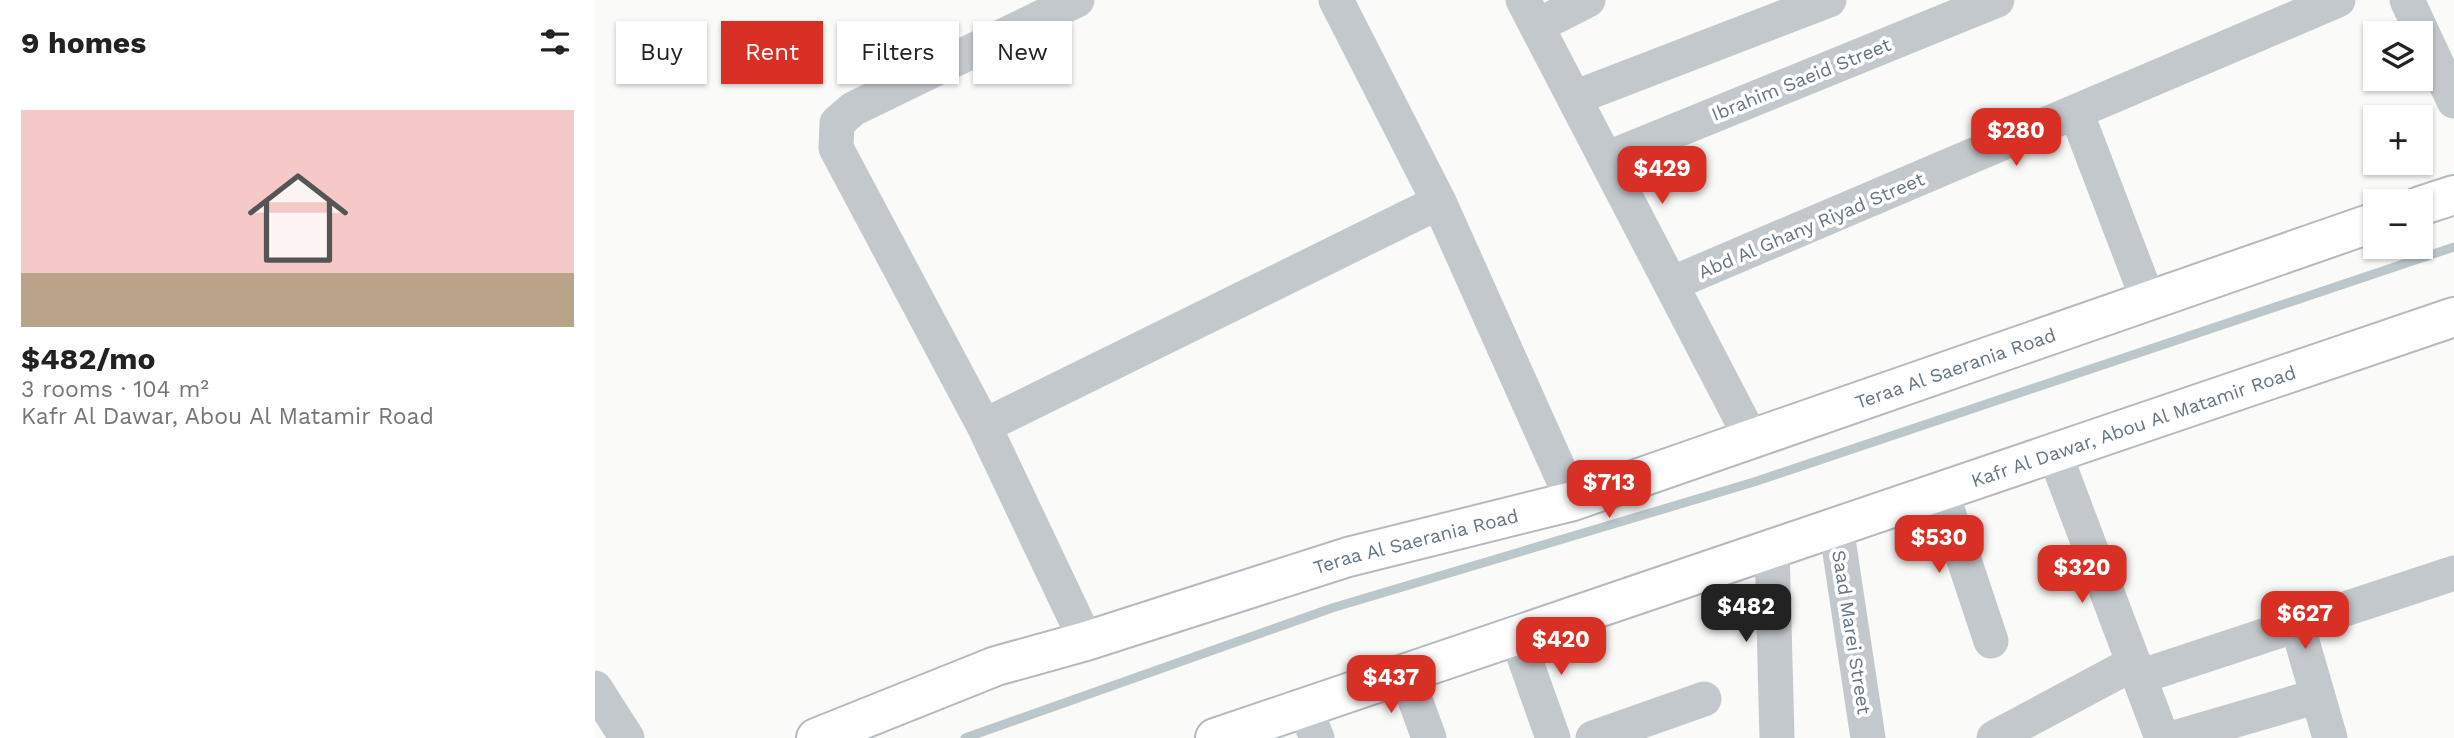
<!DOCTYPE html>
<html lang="en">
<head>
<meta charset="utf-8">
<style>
  :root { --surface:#fff; --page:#f2f2f2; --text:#222; --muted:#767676; --line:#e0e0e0; --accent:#d93025 }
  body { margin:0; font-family:"Work Sans",sans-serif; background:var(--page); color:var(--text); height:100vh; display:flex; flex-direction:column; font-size:26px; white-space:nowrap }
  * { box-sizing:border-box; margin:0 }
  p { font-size:23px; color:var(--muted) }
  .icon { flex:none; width:38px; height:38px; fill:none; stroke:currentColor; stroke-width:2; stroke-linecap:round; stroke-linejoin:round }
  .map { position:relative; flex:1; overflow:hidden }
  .details { display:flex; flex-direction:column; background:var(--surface); width:595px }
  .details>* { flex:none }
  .guide { position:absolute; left:21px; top:21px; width:665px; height:63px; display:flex; gap:14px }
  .buttons { position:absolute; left:1768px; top:21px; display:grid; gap:14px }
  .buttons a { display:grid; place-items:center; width:70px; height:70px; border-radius:0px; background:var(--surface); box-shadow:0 2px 5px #0004; font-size:35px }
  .price { position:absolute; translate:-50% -60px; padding:0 16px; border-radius:14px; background:var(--accent); color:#fff; font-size:23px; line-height:46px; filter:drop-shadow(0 2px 4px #0008) }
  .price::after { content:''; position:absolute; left:50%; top:42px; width:21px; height:16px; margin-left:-10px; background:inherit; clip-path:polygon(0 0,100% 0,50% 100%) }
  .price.current { background:#222; color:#fff }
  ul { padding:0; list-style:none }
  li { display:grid; align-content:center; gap:14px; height:371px; padding:0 21px }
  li+li { border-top:2px solid var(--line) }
  li span { display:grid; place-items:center; height:217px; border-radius:0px; color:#555 }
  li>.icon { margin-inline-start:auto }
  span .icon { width:126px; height:126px; fill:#fffc; stroke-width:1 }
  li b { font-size:30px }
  h2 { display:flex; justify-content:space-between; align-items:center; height:84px; padding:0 21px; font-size:30px }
  .pill { padding:0 24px; border-radius:0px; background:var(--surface); box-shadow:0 2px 5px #0004; font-size:24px; line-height:63px }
  .pill.current { background:var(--accent); color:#fff }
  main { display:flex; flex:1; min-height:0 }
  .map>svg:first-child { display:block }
</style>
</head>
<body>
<main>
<section class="details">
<h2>9 homes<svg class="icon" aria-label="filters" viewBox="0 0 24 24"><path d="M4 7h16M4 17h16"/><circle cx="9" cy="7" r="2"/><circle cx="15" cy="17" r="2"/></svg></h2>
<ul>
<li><span style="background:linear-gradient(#f6c9c9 75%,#b9a48a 0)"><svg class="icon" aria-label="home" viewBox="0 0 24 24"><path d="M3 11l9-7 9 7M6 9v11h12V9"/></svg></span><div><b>$482/mo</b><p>3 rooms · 104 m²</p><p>Kafr Al Dawar, Abou Al Matamir Road</p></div></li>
</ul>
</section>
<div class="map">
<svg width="1859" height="738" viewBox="0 0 1859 738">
  <rect width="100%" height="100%" fill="#fafaf8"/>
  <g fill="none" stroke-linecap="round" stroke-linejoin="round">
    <path stroke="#bbc7cb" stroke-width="9" d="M 370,738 L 737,608 L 1159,482 L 1859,247"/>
    <g stroke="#b5babe" stroke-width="42">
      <g id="major">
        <path d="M 1825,206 L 1859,195"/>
        <path id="s1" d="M 221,738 L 401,666 L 491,641 L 753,557 L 978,501 L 1780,222"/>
        <path id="s2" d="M 620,738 L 1859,317"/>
      </g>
    </g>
    <path stroke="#c3c8cc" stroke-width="35" d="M 482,0 L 258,109 L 242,123 L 241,148 L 389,426 L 491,641
      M 741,0 L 844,202 L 978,501
      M 928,0 L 1156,438
      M 1812,0 L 1859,101
      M 942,26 L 993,0
      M 979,98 L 1234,0
      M 1481,112 L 1553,300
      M 1011,159 L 1402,0
      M 1076,284 L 1743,0
      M 389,426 L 844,202
      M 1459,452 L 1567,738
      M 1346,491 L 1396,641
      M 1241,526 L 1273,738
      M 1177,548 L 1182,738
      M 1702,624 L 1735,738
      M 921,634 L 958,738
      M 810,672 L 834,738
      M 1544,677 L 1859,573
      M 0,688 L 32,738
      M 709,707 L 722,738
      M 998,738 L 1109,699
      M 1399,738 L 1539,663
      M 1579,738 L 1723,696"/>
    <use href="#major" stroke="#fff" stroke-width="38"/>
  </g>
  <g text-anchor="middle" stroke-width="7" stroke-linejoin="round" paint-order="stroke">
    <g font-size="19" fill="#657683" stroke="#fff">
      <text transform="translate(1206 79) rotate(-22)" y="7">Ibrahim Saeid Street</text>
      <text transform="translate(1216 225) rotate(-23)" y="7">Abd Al Ghany Riyad Street</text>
      <text dy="7" stroke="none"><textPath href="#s1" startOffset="1199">Teraa Al Saerania Road</textPath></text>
      <text dy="7" stroke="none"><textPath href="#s2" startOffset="970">Kafr Al Dawar, Abou Al Matamir Road</textPath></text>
      <text dy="7" stroke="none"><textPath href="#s1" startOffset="632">Teraa Al Saerania Road</textPath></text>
      <text transform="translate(1257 632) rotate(81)" y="7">Saad Marei Street</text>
    </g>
  </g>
</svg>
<div class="buttons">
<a><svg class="icon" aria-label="layers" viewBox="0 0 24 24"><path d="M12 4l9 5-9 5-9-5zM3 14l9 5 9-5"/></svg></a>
<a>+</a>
<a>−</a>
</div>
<b class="price" style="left:1421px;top:168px">$280</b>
<b class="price" style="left:1067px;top:206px">$429</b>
<b class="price" style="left:1014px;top:520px">$713</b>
<b class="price" style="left:1344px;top:575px">$530</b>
<b class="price" style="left:1487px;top:605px">$320</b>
<b class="price current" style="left:1151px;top:644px">$482</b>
<b class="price" style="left:1710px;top:651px">$627</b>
<b class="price" style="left:966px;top:677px">$420</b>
<b class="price" style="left:796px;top:715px">$437</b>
<div class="guide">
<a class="pill">Buy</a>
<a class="pill current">Rent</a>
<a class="pill">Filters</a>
<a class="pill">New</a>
</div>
</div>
</main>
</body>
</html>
